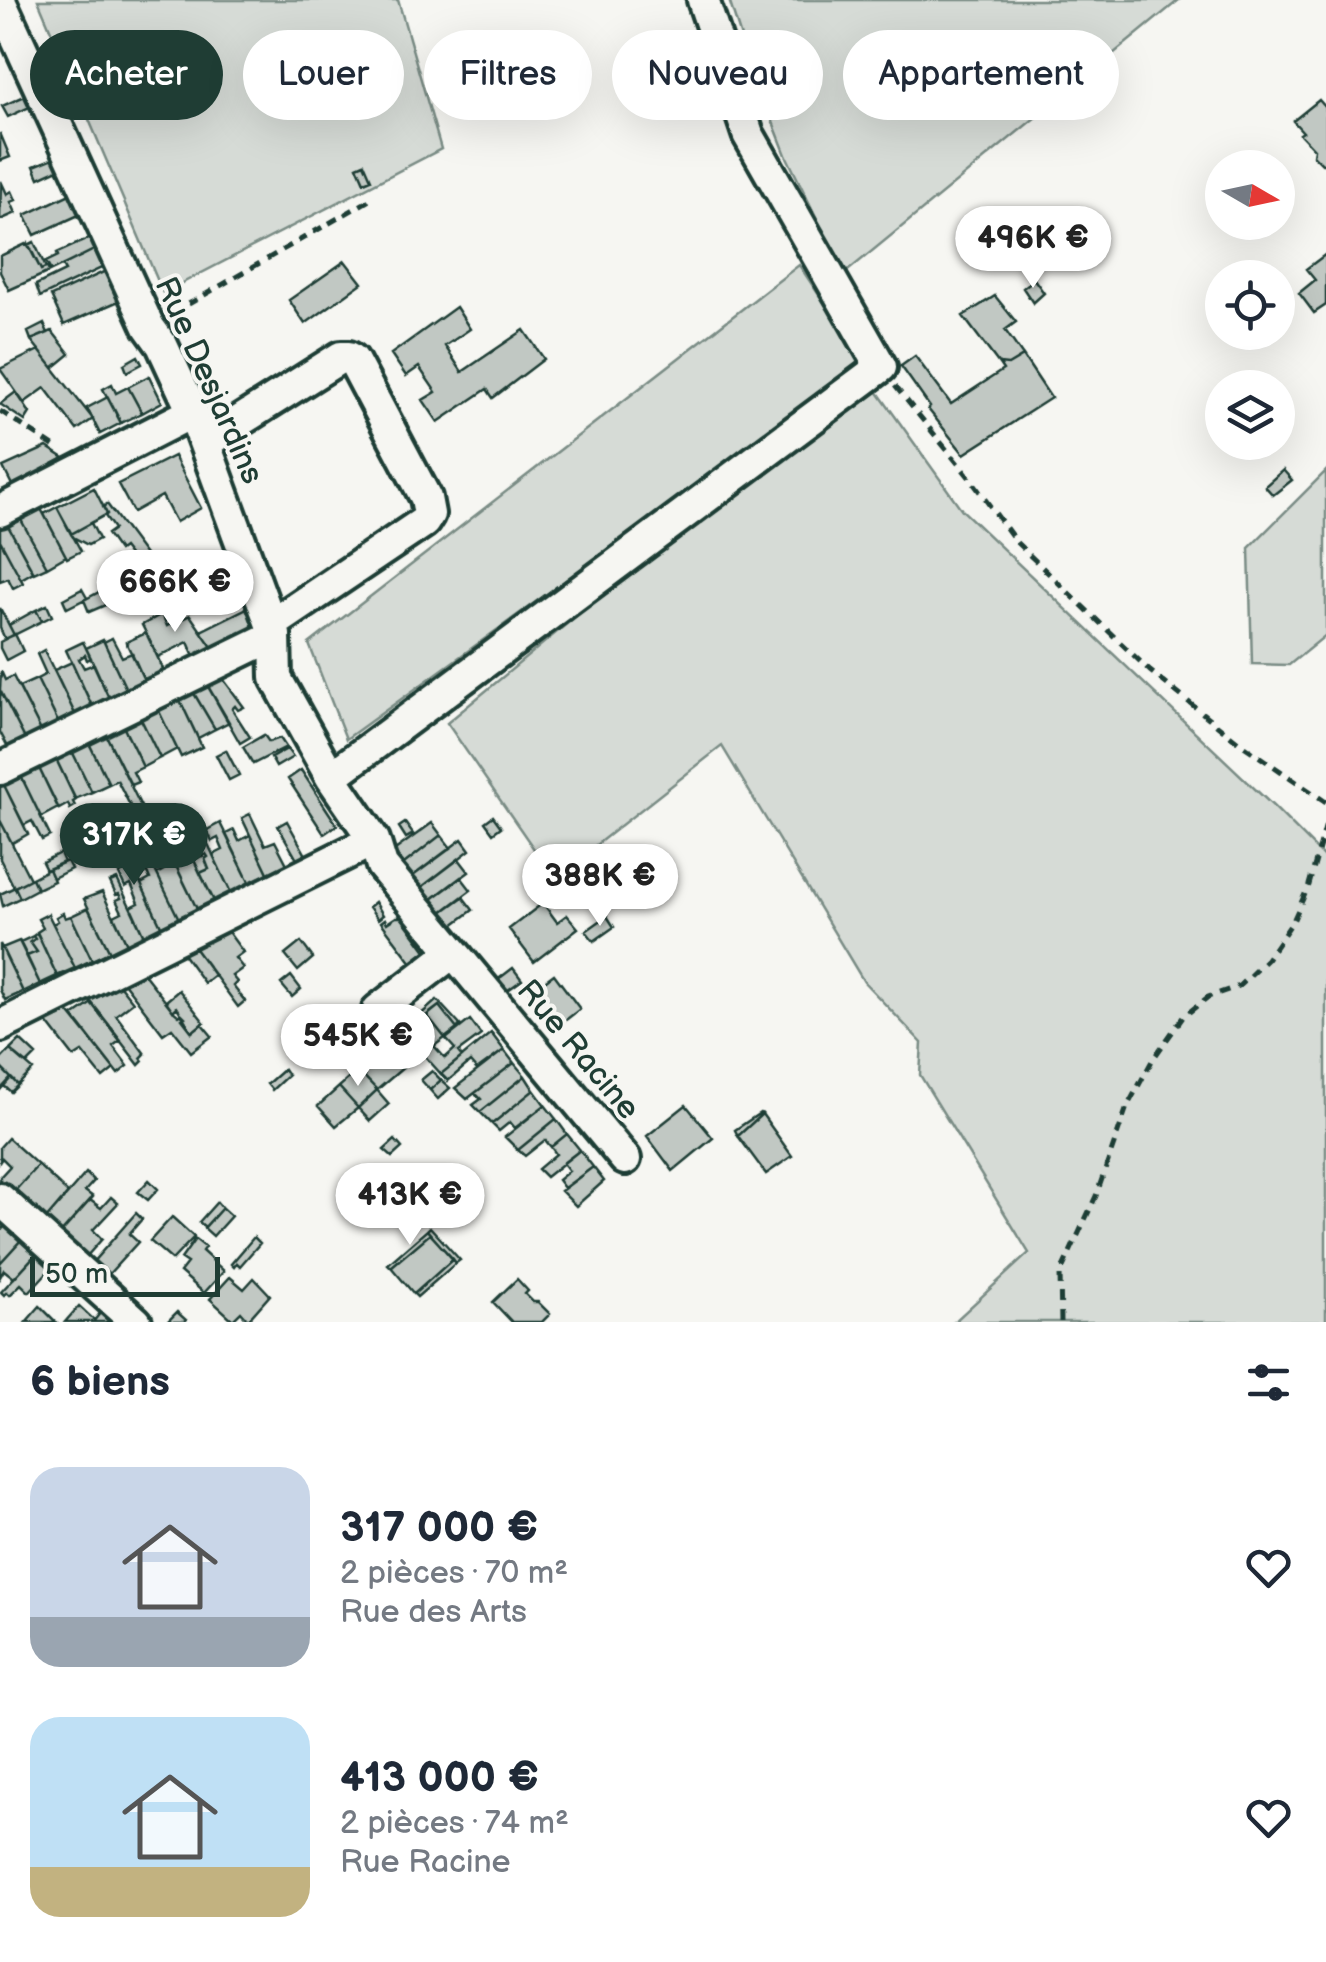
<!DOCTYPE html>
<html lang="fr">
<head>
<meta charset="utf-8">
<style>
  :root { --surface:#fff; --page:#f2f2f3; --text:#1f2937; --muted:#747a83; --accent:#1f3d34 }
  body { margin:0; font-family:"Balsamiq Sans",sans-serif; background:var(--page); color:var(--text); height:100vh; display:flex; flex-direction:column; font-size:38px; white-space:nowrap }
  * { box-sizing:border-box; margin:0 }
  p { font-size:32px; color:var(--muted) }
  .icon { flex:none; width:55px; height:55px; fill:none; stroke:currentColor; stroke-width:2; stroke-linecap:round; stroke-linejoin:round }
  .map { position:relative; height:1322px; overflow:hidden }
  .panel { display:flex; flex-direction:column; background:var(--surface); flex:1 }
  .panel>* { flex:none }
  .top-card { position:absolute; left:30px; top:30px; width:1268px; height:90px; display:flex; gap:20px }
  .needle { width:65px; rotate:99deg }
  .fabs { position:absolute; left:1205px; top:150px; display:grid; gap:20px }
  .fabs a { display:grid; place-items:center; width:90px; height:90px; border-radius:50%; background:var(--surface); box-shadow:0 10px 40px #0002; font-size:50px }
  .scale { position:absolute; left:30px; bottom:25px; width:190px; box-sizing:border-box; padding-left:10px; border:5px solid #1f3d34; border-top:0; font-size:28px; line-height:35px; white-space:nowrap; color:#1f3d34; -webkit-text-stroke:8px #f6f6f2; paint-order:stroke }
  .price { position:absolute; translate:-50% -85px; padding:0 22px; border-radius:35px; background:#fff; color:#222; font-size:32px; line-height:65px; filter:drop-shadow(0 2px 5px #0008) }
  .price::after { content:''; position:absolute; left:50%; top:60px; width:30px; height:22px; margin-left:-15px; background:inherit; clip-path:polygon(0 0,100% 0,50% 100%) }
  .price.on { background:var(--accent); color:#fff }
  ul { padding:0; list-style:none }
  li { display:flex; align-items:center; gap:30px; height:250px; padding:0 30px }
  li span { display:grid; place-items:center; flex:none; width:280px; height:200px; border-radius:30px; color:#555 }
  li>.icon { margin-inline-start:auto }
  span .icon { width:120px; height:120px; fill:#fffc; stroke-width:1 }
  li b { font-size:42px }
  h2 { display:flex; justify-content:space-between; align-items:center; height:120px; padding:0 30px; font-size:42px }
  .pill { padding:0 35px; border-radius:45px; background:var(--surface); box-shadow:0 10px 40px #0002; font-size:35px; line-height:90px }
  .pill.on { background:var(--accent); color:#fff }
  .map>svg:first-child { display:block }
</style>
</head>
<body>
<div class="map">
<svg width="1326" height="1322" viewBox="0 0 1326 1322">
  <rect width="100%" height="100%" fill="#f6f6f2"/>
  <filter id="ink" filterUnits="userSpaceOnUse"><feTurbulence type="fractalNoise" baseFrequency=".01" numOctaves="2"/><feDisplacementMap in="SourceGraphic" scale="20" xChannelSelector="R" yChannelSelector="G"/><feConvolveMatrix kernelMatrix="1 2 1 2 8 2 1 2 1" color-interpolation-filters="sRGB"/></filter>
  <g filter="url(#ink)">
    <path fill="#d6dbd6" stroke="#7a8c85" stroke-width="2.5" d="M 38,0 L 398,0 L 441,149 L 163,293 Z
      M 729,0 L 1179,0 L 844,274 L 786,155 L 746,53 Z
      M 799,265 L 865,364 L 346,739 L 309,644 Z
      M 877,391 L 962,510 L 1274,807 L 1326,859 L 1326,1322 L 954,1322 L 1029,1253 L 920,1075 L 922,1043 L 864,982 L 722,746 L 554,878 L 447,723 L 621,579 Z
      M 1326,471 L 1326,635 L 1289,665 L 1252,664 L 1249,548 Z"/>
    <path fill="#c1c8c3" stroke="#1f3d34" stroke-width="2.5" d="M 27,95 L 32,106 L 8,117 L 2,106 Z
      M 1319,100 L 1326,108 L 1326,164 L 1322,164 L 1313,155 L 1314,149 L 1300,134 L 1303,132 L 1293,121 Z
      M 0,133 L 10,157 L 0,161 Z
      M 56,157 L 61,168 L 39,178 L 34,166 Z
      M 364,163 L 371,179 L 364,182 L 357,166 Z
      M 1,181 L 7,194 L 12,191 L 16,200 L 11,202 L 16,213 L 0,220 Z
      M 72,193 L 81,214 L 35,235 L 25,215 Z
      M 92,237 L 98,248 L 51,271 L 46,262 L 58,256 L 57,253 Z
      M 34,242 L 46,268 L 41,270 L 28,245 Z
      M 28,243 L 41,270 L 47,267 L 49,272 L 9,290 L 0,272 L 0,256 Z
      M 98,248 L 106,266 L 40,297 L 36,285 L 65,271 L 62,266 Z
      M 1326,254 L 1326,305 L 1314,313 L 1299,293 L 1315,280 L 1306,269 Z
      M 345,261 L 362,283 L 305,324 L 289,300 Z
      M 108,270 L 121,300 L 64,325 L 51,296 Z
      M 1034,279 L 1044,293 L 1033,303 L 1023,288 Z
      M 995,296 L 1016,322 L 1005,330 L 1023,356 L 1008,365 L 999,364 L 963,316 Z
      M 456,307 L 470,329 L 445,346 L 462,372 L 524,330 L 544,359 L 493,398 L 487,389 L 438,422 L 423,400 L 436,392 L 419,367 L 406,376 L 391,354 Z
      M 44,324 L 48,333 L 31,340 L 28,332 Z
      M 52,331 L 70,354 L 53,368 L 31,340 Z
      M 39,350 L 93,419 L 77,430 L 45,388 L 24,403 L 0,369 Z
      M 138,356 L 142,364 L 127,372 L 124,364 Z
      M 915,356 L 951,404 L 1003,370 L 999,364 L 1008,365 L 1023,356 L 1051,398 L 964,454 L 928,409 L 930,407 L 901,366 Z
      M 149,376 L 162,402 L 142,413 L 128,387 Z
      M 112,384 L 116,393 L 128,387 L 142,413 L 121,423 L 103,389 Z
      M 16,392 L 30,413 L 25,421 L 0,404 Z
      M 108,397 L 121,423 L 100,434 L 87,408 Z
      M 47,447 L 64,458 L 13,487 L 3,467 Z
      M 174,456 L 201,508 L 176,522 L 162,496 L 133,512 L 118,484 Z
      M 1283,470 L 1292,480 L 1273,495 L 1265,486 Z
      M 94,488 L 107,514 L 71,534 L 57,507 Z
      M 107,504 L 151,563 L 141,571 L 123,548 L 119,551 L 107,534 L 114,529 L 105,516 L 107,514 L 103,507 Z
      M 40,507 L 66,556 L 47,567 L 20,518 Z
      M 57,507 L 81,551 L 67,558 L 44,514 Z
      M 20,518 L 47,567 L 34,573 L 7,524 Z
      M 91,523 L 99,539 L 88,545 L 73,537 L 71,534 Z
      M 7,524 L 33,572 L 21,579 L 0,540 L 0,528 Z
      M 0,540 L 23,583 L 13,588 L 8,578 L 0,581 Z
      M 181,562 L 193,582 L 232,562 L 242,582 L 186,610 L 158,573 Z
      M 82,589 L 87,598 L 67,608 L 63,599 Z
      M 101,591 L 108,604 L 89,612 L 84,600 Z
      M 47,605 L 52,616 L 42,621 L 36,610 Z
      M 251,606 L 255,616 L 251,629 L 212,647 L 201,631 Z
      M 0,608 L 14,635 L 5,639 L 0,628 Z
      M 36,610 L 42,621 L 14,635 L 9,625 Z
      M 162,614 L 167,626 L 190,615 L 212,647 L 194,656 L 188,642 L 158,657 L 142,625 Z
      M 146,633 L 164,671 L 144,680 L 126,642 Z
      M 15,634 L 23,651 L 6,660 L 0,648 L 0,642 Z
      M 112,638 L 122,657 L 132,653 L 144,680 L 126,689 L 104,642 Z
      M 103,640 L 126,689 L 109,698 L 86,648 Z
      M 83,642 L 91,658 L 87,660 L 85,655 L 79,659 L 84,668 L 94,664 L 109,698 L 92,706 L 66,650 Z
      M 44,650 L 75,714 L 58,722 L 37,679 L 46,674 L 37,654 Z
      M 72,662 L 92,706 L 75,714 L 54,670 Z
      M 1,671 L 5,680 L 13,676 L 41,731 L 25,739 L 0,690 Z
      M 221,676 L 244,707 L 238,710 L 235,706 L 232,709 L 250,737 L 240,743 L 206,683 Z
      M 37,679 L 58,722 L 41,731 L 19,687 Z
      M 206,683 L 229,722 L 215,729 L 192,690 Z
      M 0,690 L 25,739 L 8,747 L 0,732 Z
      M 192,690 L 215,729 L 198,738 L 178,696 Z
      M 178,696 L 202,747 L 181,757 L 157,707 Z
      M 157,707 L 177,749 L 160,758 L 139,715 Z
      M 139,715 L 160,758 L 143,767 L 122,724 Z
      M 122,724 L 143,767 L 133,772 L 138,782 L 131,785 L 105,733 Z
      M 105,733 L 148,821 L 140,825 L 117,780 L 109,784 L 88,741 Z
      M 264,735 L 269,742 L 280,738 L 286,747 L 253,764 L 243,747 Z
      M 88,741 L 109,784 L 92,792 L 71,749 Z
      M 71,749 L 92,792 L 75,799 L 55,757 Z
      M 287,749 L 293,757 L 276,767 L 271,758 Z
      M 226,750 L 239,775 L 229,780 L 216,755 Z
      M 55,757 L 76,800 L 73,802 L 75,806 L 70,809 L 68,804 L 59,809 L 38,766 Z
      M 38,766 L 58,808 L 41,817 L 20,774 Z
      M 301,770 L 337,825 L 324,834 L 288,779 Z
      M 20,774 L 50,836 L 42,840 L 32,821 L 24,825 L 3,783 Z
      M 3,783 L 28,834 L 12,843 L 0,820 L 0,784 Z
      M 250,814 L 265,845 L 275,841 L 289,868 L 270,877 L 242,818 Z
      M 493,816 L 501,827 L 493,833 L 485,822 Z
      M 153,819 L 166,845 L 161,848 L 156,839 L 151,841 L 147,833 L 145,834 L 141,825 Z
      M 0,820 L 30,879 L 14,887 L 0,859 Z
      M 287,821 L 307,857 L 299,863 L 278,826 Z
      M 220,823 L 251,886 L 232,895 L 213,855 L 223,850 L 218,838 L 212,841 L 207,830 Z
      M 405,823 L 413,834 L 406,838 L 399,827 Z
      M 432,823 L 441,835 L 400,867 L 393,858 L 395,850 Z
      M 200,827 L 232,895 L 215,903 L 200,873 L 209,869 L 205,859 L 208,857 L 206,854 L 203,856 L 191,831 Z
      M 109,828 L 115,838 L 98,845 L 94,836 Z
      M 234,830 L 239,841 L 250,835 L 270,877 L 251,886 L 226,834 Z
      M 441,835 L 451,848 L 409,879 L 400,867 Z
      M 118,836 L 162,928 L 144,936 L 131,907 L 139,903 L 131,884 L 125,887 L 119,874 L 122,872 L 112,851 L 105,854 L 101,844 Z
      M 462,839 L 470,850 L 418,890 L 409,879 Z
      M 88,841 L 92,848 L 81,854 L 77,846 Z
      M 60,853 L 64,862 L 46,870 L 42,862 Z
      M 206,854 L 208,857 L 205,859 L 209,869 L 200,873 L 194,860 Z
      M 171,855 L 198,911 L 179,919 L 157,874 L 169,867 L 165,858 Z
      M 193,858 L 215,903 L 198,911 L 176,866 Z
      M 459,859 L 469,872 L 428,902 L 418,890 Z
      M 67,861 L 71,869 L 53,878 L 49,869 Z
      M 153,866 L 179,919 L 162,928 L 141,884 L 150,879 L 146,870 Z
      M 49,869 L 54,881 L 37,889 L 32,878 Z
      M 461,877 L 471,890 L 438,915 L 428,902 Z
      M 32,878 L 37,889 L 20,898 L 15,887 Z
      M 117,879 L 144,936 L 127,944 L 114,916 L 122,912 L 116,900 L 121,898 L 119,894 L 116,895 L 110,882 Z
      M 15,887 L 20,898 L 3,906 L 0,894 Z
      M 102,892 L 127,944 L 110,952 L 84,899 Z
      M 463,897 L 473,910 L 449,928 L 438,915 Z
      M 375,902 L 383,915 L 378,919 L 369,907 Z
      M 543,903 L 557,922 L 567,915 L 578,928 L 534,962 L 509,929 Z
      M 88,908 L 110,952 L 92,960 L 71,916 Z
      M 63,913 L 65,918 L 71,916 L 92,960 L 75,968 L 53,924 L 58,921 L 56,917 Z
      M 48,914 L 75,968 L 57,976 L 37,932 L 43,928 L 38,919 Z
      M 607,916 L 614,927 L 594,941 L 586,931 Z
      M 396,917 L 401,917 L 430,956 L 415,967 L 381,922 L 385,919 L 387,923 Z
      M 226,929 L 243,952 L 235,958 L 243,968 L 232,976 L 237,982 L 233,986 L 245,1001 L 238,1007 L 193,946 Z
      M 37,933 L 57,976 L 40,984 L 27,956 L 37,952 L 30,942 L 35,939 L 33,936 Z
      M 33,936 L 35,939 L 30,942 L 37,952 L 27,956 L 20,942 Z
      M 19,941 L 40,984 L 23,992 L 2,948 Z
      M 301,942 L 313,958 L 298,971 L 285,955 Z
      M 0,944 L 23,992 L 5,1000 L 0,990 Z
      M 193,946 L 214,975 L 204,983 L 181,951 Z
      M 513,968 L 522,980 L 501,995 L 492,984 Z
      M 141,970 L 173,1011 L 179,1016 L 182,1014 L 185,1017 L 182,1019 L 192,1032 L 202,1024 L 212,1036 L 191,1052 L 172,1028 L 163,1034 L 121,979 Z
      M 554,974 L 580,1009 L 554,1029 L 545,1017 L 548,1015 L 530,992 Z
      M 291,976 L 301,989 L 292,997 L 281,984 Z
      M 116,981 L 133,1002 L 116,1015 L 145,1054 L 141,1058 L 143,1061 L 139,1065 L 85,995 Z
      M 179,990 L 204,1022 L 192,1032 L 177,1007 L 173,1011 L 166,1001 Z
      M 437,1000 L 460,1025 L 457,1029 L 439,1006 L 402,1036 L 400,1033 Z
      M 92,1003 L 121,1040 L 113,1046 L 128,1066 L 118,1074 L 73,1016 Z
      M 63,1005 L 114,1069 L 103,1078 L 82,1052 L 74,1057 L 43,1017 Z
      M 439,1006 L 457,1029 L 445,1038 L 427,1015 Z
      M 427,1015 L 445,1038 L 434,1046 L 416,1024 Z
      M 470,1020 L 481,1035 L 458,1052 L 462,1057 L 441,1074 L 423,1054 L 434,1046 L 445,1058 L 455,1049 L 446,1039 Z
      M 416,1024 L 434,1046 L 423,1054 L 405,1032 Z
      M 405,1032 L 423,1054 L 420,1058 L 402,1036 Z
      M 400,1033 L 418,1055 L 377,1090 L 358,1070 Z
      M 491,1033 L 504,1050 L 477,1070 L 470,1062 L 448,1081 L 441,1074 Z
      M 20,1040 L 36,1055 L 27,1064 L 10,1050 Z
      M 313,1043 L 318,1048 L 305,1060 L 300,1055 Z
      M 10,1050 L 33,1070 L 18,1085 L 0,1067 L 0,1060 Z
      M 504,1050 L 514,1063 L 467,1099 L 455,1088 Z
      M 514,1063 L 525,1076 L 480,1112 L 473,1105 L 481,1099 L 475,1093 Z
      M 0,1067 L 11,1078 L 0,1090 Z
      M 284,1069 L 288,1075 L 272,1090 L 267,1084 Z
      M 358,1070 L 377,1090 L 358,1108 L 339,1087 Z
      M 432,1071 L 441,1080 L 430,1090 L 421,1080 Z
      M 525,1076 L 534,1090 L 492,1124 L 480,1112 Z
      M 11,1078 L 18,1085 L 11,1092 L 4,1086 Z
      M 441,1080 L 450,1088 L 438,1099 L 430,1090 Z
      M 339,1087 L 358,1108 L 336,1126 L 318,1106 Z
      M 377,1090 L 389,1104 L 370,1121 L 358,1108 Z
      M 534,1090 L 545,1105 L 515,1128 L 510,1122 L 499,1131 L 492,1124 Z
      M 545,1105 L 556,1119 L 518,1150 L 505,1137 Z
      M 686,1105 L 713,1138 L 673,1171 L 647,1136 Z
      M 760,1113 L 762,1114 L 738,1136 L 735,1130 Z
      M 762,1114 L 792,1156 L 766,1174 L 738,1136 Z
      M 556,1119 L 567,1134 L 551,1147 L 545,1140 L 525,1156 L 518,1150 Z
      M 567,1134 L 580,1150 L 546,1177 L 538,1169 L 556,1154 L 551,1147 Z
      M 8,1138 L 38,1165 L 13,1193 L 0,1180 L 0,1177 L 10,1166 L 2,1158 L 0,1161 L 0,1147 Z
      M 395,1140 L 402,1148 L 392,1157 L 384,1150 Z
      M 580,1150 L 593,1167 L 564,1188 L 558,1180 L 569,1171 L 563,1163 Z
      M 38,1165 L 68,1193 L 45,1220 L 13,1193 Z
      M 593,1167 L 604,1181 L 576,1206 L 561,1191 Z
      M 86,1173 L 94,1181 L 85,1191 L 93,1197 L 60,1234 L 45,1220 Z
      M 149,1180 L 158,1189 L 148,1200 L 138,1192 Z
      M 421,1189 L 431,1198 L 403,1222 L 394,1213 Z
      M 111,1197 L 118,1203 L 93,1230 L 102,1239 L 86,1257 L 60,1234 L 90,1200 L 101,1208 Z
      M 217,1202 L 222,1208 L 205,1227 L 199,1222 Z
      M 222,1208 L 231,1216 L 213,1236 L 204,1228 Z
      M 136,1213 L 142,1219 L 129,1234 L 138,1242 L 107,1276 L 92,1263 Z
      M 172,1217 L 194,1237 L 172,1260 L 150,1241 Z
      M 5,1226 L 21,1240 L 0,1263 L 0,1232 Z
      M 430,1227 L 460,1260 L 456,1263 L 427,1230 Z
      M 427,1230 L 430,1234 L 391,1267 L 388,1264 Z
      M 430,1234 L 453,1259 L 414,1294 L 391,1267 Z
      M 254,1237 L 260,1243 L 240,1266 L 237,1263 L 234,1267 L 231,1264 Z
      M 195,1239 L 205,1247 L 202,1251 L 224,1271 L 204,1293 L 180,1272 L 187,1263 L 181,1259 Z
      M 21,1240 L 36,1254 L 14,1278 L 4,1270 L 0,1277 L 0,1263 Z
      M 36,1254 L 52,1267 L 29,1292 L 21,1284 L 10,1295 L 7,1292 L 4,1295 L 1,1292 Z
      M 453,1259 L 456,1263 L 417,1297 L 414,1294 Z
      M 230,1277 L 244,1289 L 254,1278 L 270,1295 L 248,1320 L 241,1312 L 233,1320 L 210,1299 Z
      M 517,1279 L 528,1291 L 525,1294 L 533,1302 L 538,1302 L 550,1314 L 542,1322 L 512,1322 L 493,1302 Z
      M 40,1306 L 56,1322 L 26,1322 Z
      M 79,1306 L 94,1320 L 93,1322 L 65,1322 Z
      M 101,1312 L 113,1322 L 93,1322 Z
      M 177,1312 L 186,1320 L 184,1322 L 167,1322 Z"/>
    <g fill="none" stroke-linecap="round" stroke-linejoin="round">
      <g stroke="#1f3d34" stroke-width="38">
        <path id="minor" d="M 0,1 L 149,327 L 162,345 L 193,412 L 275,635 L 276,678 L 331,777 L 374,840 L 382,866 L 625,1159
          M 205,443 L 341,357 L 349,357 L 353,360 L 426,498 L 429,514 L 424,522 L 271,625
          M 0,511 L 193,412
          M 0,769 L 275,635
          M 331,777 L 881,367 L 748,134 L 703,0
          M 378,1010 L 452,953
          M 0,1026 L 374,840
          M 0,1199 L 136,1322"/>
      </g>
      <path stroke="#1f3d34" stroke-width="5" stroke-dasharray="10 8" stroke-linecap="butt" d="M 173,313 L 373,198
        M 895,386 L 969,477 L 1017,543 L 1150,671 L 1241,744 L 1326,802
        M 0,411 L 58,449
        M 1061,1322 L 1060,1274 L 1096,1196 L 1127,1107 L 1153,1059 L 1183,1017 L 1208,997 L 1239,986 L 1267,959 L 1293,921 L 1309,885 L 1326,824"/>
      <use href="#minor" stroke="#f6f6f2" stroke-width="30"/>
    </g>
  </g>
  <g text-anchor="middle" stroke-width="8" stroke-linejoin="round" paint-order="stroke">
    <g font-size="32" fill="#1f3d34" stroke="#f6f6f2">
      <text transform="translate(210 380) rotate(66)" y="11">Rue Desjardins</text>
      <text transform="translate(579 1049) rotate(50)" y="11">Rue Racine</text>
    </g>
  </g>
</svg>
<div class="fabs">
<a><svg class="needle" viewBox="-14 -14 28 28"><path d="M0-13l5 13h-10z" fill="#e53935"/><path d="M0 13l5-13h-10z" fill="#747a83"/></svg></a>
<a><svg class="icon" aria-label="locate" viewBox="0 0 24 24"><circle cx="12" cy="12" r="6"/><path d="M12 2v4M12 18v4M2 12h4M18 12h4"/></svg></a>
<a><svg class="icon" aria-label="layers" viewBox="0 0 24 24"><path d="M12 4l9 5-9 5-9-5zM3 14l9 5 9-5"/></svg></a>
</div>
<div class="scale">50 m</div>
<b class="price" style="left:1033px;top:291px">496K €</b>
<b class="price" style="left:175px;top:635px">666K €</b>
<b class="price on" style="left:134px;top:888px">317K €</b>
<b class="price" style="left:600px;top:929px">388K €</b>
<b class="price" style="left:358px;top:1089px">545K €</b>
<b class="price" style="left:410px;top:1248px">413K €</b>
<div class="top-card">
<a class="pill on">Acheter</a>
<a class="pill">Louer</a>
<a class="pill">Filtres</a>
<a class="pill">Nouveau</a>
<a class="pill">Appartement</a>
</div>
</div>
<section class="panel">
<h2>6 biens<svg class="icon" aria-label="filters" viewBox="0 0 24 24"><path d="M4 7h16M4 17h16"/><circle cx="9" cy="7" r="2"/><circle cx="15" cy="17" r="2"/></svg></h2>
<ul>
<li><span style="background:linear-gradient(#c9d6e8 75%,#9aa5b1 0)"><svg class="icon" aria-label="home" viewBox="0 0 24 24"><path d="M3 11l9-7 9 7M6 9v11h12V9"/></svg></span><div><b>317 000 €</b><p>2 pièces · 70 m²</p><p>Rue des Arts</p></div><svg class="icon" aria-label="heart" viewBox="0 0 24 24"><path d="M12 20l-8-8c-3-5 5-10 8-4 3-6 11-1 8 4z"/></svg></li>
<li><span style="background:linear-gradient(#bfe0f5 75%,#c2b280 0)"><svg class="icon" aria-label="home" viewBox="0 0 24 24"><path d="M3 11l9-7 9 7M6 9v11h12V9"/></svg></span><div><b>413 000 €</b><p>2 pièces · 74 m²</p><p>Rue Racine</p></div><svg class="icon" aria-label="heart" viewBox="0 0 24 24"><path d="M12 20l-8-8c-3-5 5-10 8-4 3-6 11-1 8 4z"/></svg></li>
</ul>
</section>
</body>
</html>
